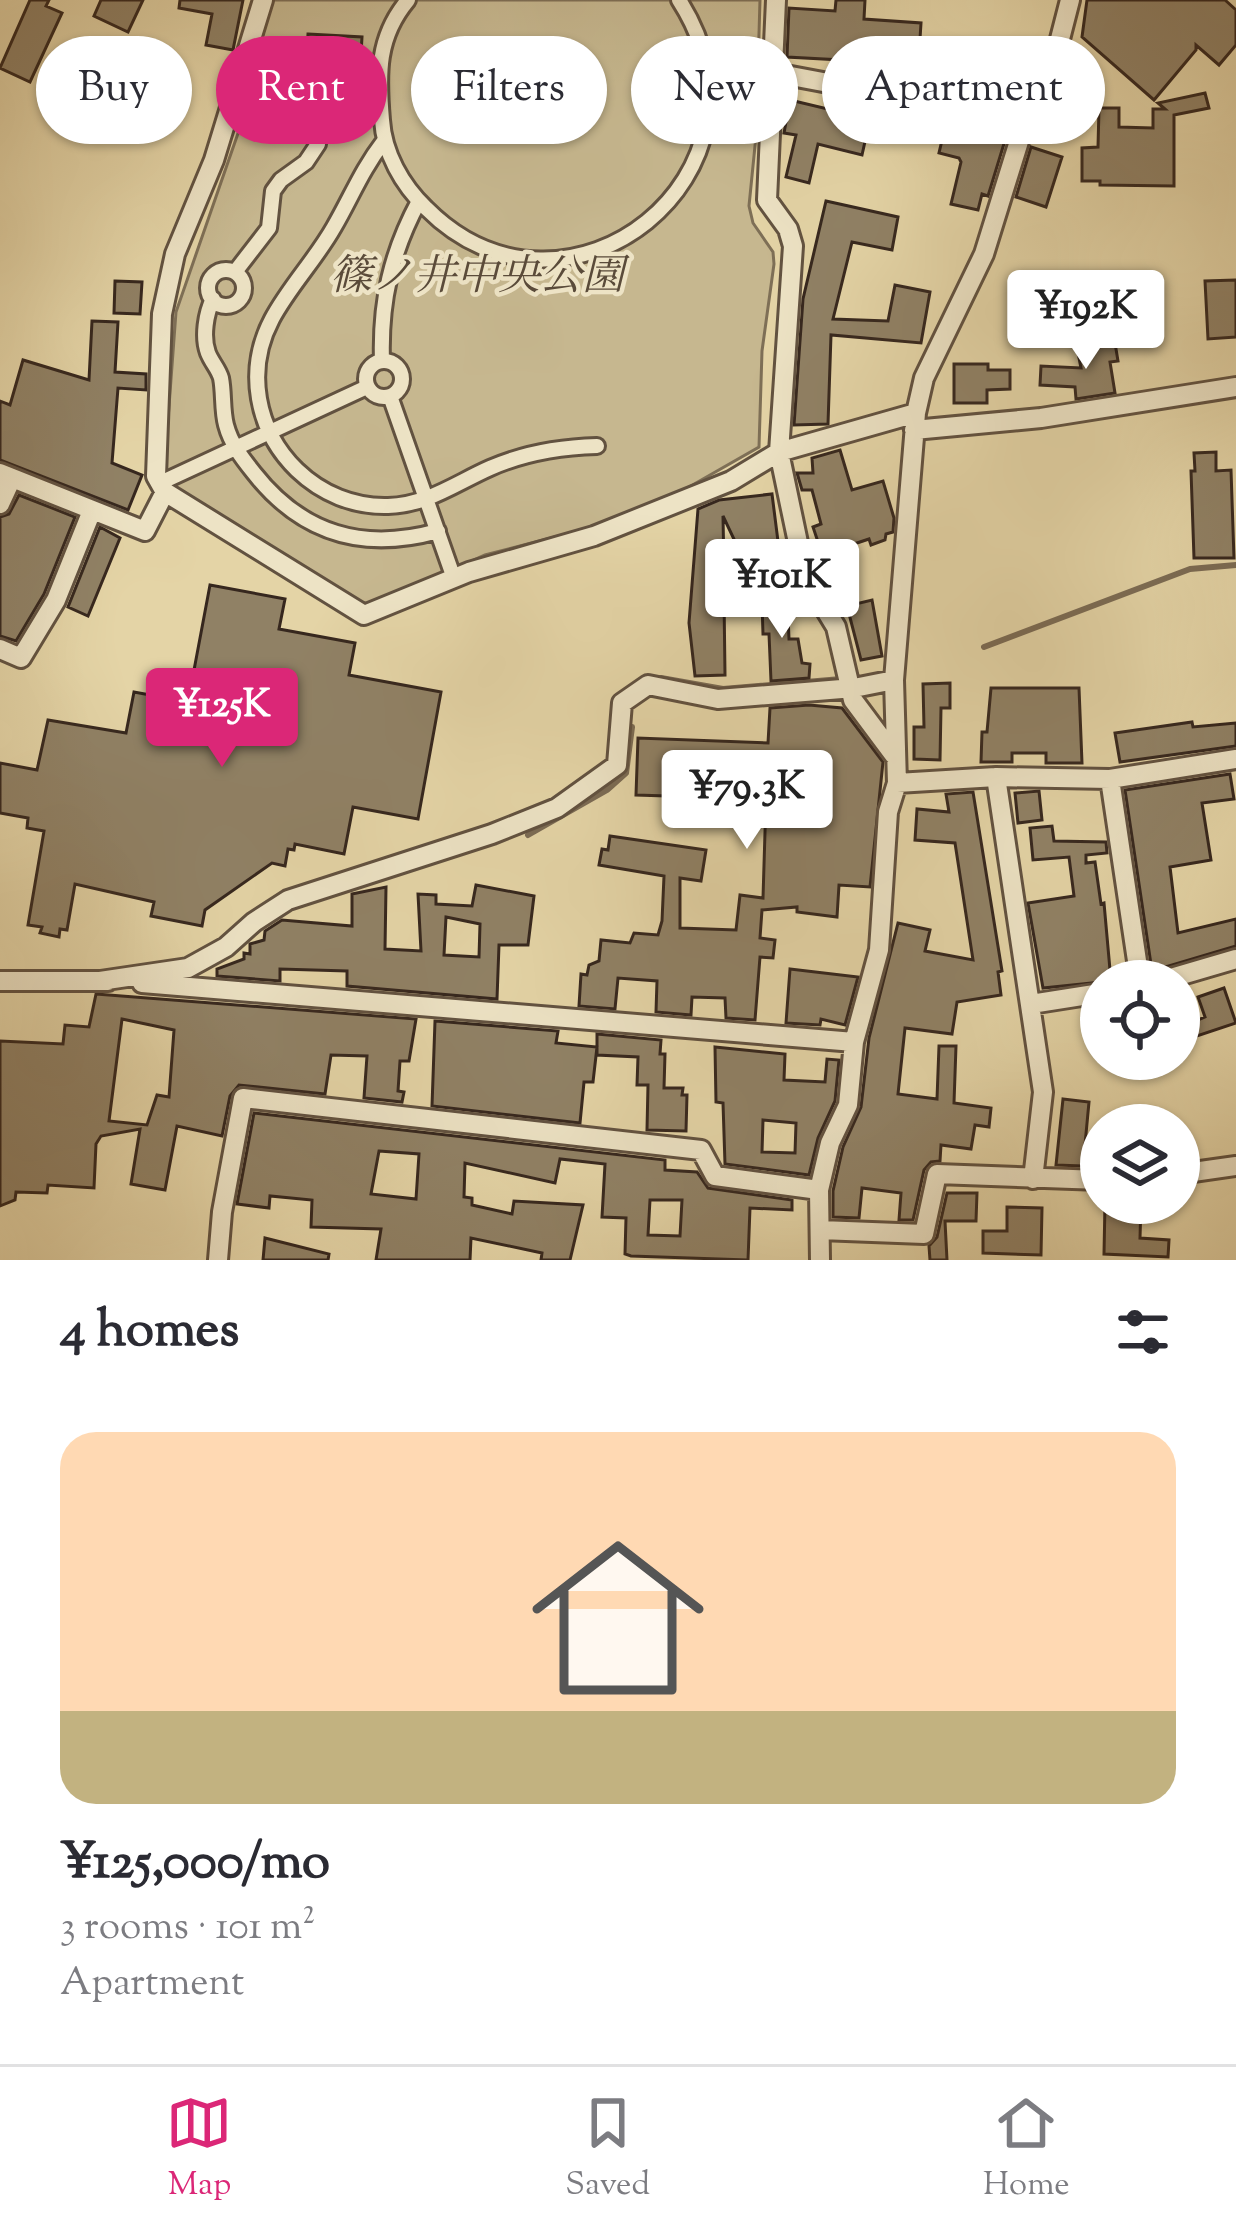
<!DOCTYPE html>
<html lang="en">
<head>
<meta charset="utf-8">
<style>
  :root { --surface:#fff; --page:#f7f7f7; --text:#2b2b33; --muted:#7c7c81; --line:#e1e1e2; --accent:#db2777 }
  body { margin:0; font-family:"Sorts Mill Goudy","Noto Serif JP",serif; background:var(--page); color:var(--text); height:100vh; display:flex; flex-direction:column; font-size:45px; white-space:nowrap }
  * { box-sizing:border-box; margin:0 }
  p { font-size:39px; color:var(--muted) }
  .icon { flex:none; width:66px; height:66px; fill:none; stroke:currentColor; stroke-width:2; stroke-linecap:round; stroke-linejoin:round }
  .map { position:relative; height:1260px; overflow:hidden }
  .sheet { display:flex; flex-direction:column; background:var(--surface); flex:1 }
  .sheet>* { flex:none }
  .banner { position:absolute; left:36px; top:36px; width:1164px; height:108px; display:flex; gap:24px }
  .tools { position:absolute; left:1080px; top:960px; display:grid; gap:24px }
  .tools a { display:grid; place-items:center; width:120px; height:120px; border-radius:50%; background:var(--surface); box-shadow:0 3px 9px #0004; font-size:60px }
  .price { position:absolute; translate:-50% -102px; padding:0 27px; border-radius:12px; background:#fff; color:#222; font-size:39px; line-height:78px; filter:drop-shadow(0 3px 6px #0008) }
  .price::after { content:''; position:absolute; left:50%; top:72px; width:36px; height:27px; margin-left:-18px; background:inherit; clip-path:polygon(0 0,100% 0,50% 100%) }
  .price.on { background:var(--accent); color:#fff }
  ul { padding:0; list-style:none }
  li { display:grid; align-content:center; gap:24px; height:636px; padding:0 60px }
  li span { display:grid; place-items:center; height:372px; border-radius:36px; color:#555 }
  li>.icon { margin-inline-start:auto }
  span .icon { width:216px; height:216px; fill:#fffc; stroke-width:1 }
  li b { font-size:51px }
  h2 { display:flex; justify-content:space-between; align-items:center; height:144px; padding:0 60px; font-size:51px }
  .pill { padding:0 42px; border-radius:54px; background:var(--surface); box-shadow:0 3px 9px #0004; font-size:42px; line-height:108px }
  .pill.on { background:var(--accent); color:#fff }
  .menu { display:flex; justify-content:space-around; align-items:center; height:168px; border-top:3px solid var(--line); background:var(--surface); font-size:33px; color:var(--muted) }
  .menu a { display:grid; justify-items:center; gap:6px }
  .menu .on { color:var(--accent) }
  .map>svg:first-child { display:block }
</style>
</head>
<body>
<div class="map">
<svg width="1236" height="1260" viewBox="0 0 1236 1260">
  <rect width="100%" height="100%" fill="#e4d4a6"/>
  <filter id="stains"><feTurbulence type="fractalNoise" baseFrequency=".00167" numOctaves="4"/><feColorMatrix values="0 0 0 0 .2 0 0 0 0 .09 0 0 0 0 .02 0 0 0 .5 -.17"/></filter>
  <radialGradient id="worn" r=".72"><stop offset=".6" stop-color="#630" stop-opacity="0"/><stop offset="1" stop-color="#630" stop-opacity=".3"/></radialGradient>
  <path fill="#c6b78f" stroke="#7e6f56" stroke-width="3" d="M 271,0 L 760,0 L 756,136 L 749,206 L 753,223 L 773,252 L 774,264 L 762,351 L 759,447 L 682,491 L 593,527 L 485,555 L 361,610 L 168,488 L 165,460 L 176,312 L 244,116 Z"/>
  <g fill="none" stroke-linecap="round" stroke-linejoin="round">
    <path stroke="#7b6b54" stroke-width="6" d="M 984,647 L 1190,569 L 1236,565
      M 661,678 L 723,689 L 841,679
      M 528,835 L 607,790 L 626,773 L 632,727"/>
  </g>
  <path fill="#908165" stroke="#36271e" stroke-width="3" fill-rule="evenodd" d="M 30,0 L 49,0 L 46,6 L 62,13 L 30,82 L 0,68 Z
    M 101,0 L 143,0 L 128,32 L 94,16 Z
    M 180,0 L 243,0 L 233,50 L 206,45 L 212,14 L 179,8 Z
    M 836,0 L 865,0 L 864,19 L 921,23 L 918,71 L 866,67 L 857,68 L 856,74 L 852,74 L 840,71 L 841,60 L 787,57 L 789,8 L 835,11 Z
    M 1087,0 L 1225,0 L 1236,10 L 1236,45 L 1219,65 L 1196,45 L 1196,50 L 1154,100 L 1082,37 Z
    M 308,34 L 362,37 L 358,105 L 304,102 Z
    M 1205,93 L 1209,108 L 1174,115 L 1174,186 L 1100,185 L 1100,181 L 1082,181 L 1082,148 L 1098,147 L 1099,108 L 1119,108 L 1119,127 L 1153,128 L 1153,109 L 1165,109 L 1158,103 Z
    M 790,100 L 870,119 L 862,155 L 818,144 L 809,183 L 786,177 L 796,135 L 784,133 Z
    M 947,119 L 1010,124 L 988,196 L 982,194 L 978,210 L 951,204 L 961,162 L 959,158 L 939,153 Z
    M 1031,147 L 1062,157 L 1046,207 L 1016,197 Z
    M 826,201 L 898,217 L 892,250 L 852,242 L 833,319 L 888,321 L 895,285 L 930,292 L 921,343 L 831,335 L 828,424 L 794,425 L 803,299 Z
    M 1236,280 L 1236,337 L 1208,339 L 1205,281 Z
    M 115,281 L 142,282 L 140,314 L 114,313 Z
    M 92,321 L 118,322 L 115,372 L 146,374 L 146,390 L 118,388 L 112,463 L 142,475 L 128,510 L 0,460 L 0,401 L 10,405 L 23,360 L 89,380 Z
    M 1115,343 L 1118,361 L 1110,362 L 1115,393 L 1076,399 L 1075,387 L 1040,385 L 1041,366 L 1081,368 L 1077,348 Z
    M 954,364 L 988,364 L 988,370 L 1010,370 L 1010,389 L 987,390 L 987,403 L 954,403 Z
    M 840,450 L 852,490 L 883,481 L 894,518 L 893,532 L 886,534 L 885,540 L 871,545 L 869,539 L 839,549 L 837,542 L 820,548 L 813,527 L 821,524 L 812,490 L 802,490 L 797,473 L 813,473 L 812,458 Z
    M 1216,452 L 1216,471 L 1231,470 L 1234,558 L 1194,558 L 1191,471 L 1195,471 L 1194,453 Z
    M 772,494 L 781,565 L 748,569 L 723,516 L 724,571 L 715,575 L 711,585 L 714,594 L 724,598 L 725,675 L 695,676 L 689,623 L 698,509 L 719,500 Z
    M 19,495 L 75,517 L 44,594 L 16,641 L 0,636 L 0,517 L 9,514 Z
    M 100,527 L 120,538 L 88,616 L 68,607 Z
    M 210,585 L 285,599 L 279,629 L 355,643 L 349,675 L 441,692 L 418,819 L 353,807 L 344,854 L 295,844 L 294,850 L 288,849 L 285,866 L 272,863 L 205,910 L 202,926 L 151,916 L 154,902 L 75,884 L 67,930 L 60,929 L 59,937 L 40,933 L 42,927 L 28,925 L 44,831 L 27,828 L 28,818 L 0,813 L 0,763 L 37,770 L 48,720 L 126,733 L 134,692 L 188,702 Z
    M 787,592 L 789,639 L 798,639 L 802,663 L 810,664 L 809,678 L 771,681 L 769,634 L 763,634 L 762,603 L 771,602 L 771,593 Z
    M 872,600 L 882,656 L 861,660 L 847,606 Z
    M 950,683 L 950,708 L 941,708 L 940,760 L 914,759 L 914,727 L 924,727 L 923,684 Z
    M 991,688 L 1079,688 L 1082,763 L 1046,763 L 1046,753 L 1012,753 L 1012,762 L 981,762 L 982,732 L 987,732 Z
    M 809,705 L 842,708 L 883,762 L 870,887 L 839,885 L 837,917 L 797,912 L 797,907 L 762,910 L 760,938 L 775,940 L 773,958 L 760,957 L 755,1020 L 726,1018 L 725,998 L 692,997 L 691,1015 L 656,1012 L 657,981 L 618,978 L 615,1009 L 579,1006 L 581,974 L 587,975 L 589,965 L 599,961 L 601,940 L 630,943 L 634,933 L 658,935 L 662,921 L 664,876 L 599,865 L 602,849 L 608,850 L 610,836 L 706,850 L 701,881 L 680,878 L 680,928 L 736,930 L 740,895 L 763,898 L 766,799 L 636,795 L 638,738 L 768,743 L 770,708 Z
    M 1192,722 L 1193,727 L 1236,723 L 1236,746 L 1120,762 L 1115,733 Z
    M 1230,774 L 1234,799 L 1202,803 L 1211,860 L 1170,867 L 1178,933 L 1236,919 L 1236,946 L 1152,971 L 1125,790 Z
    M 1039,791 L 1042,820 L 1018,823 L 1015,793 Z
    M 973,792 L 1002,971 L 998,972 L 1001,995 L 957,1002 L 952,1034 L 905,1028 L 898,1094 L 937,1099 L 939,1046 L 956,1046 L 954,1103 L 991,1108 L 989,1127 L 975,1125 L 971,1149 L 941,1145 L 940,1161 L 931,1162 L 924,1170 L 913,1220 L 899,1220 L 901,1193 L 862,1188 L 859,1218 L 833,1217 L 833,1191 L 843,1147 L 861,1107 L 869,1038 L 898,923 L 930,930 L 925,951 L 973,960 L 955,843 L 915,840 L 917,809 L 949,812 L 946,794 Z
    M 1052,826 L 1054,841 L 1106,842 L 1107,853 L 1086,855 L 1086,863 L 1095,862 L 1101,904 L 1104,903 L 1111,981 L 1043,988 L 1028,903 L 1074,896 L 1069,857 L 1033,860 L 1030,828 Z
    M 476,885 L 534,896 L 528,945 L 499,945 L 497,999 L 347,986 L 347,971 L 280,969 L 280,981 L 217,976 L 217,969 L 244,959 L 244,953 L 250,954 L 250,944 L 264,940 L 265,931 L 282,920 L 352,926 L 352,894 L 386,887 L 385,949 L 421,951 L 418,894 L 436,895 L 436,904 L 472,906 ZM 446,917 L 480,924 L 479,957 L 444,955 Z
    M 790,969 L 858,977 L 845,1025 L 821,1019 L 820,1025 L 786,1023 Z
    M 1224,988 L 1236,1023 L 1179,1042 L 1179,1028 L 1205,1017 L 1198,997 Z
    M 96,994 L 416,1019 L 409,1061 L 400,1061 L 398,1091 L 404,1092 L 402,1102 L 364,1098 L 367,1056 L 331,1055 L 325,1094 L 239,1085 L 230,1096 L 222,1136 L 177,1126 L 165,1190 L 131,1184 L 140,1129 L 101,1136 L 96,1144 L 94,1188 L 48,1185 L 47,1193 L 16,1192 L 15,1200 L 0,1206 L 0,1041 L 63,1044 L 65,1025 L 89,1027 ZM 122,1019 L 174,1030 L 169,1097 L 157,1095 L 147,1125 L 109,1121 Z
    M 435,1021 L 558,1031 L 556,1043 L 597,1047 L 593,1082 L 584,1082 L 580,1123 L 432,1106 Z
    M 597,1034 L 661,1040 L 660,1054 L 665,1054 L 664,1088 L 683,1088 L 682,1095 L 687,1095 L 686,1131 L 647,1130 L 648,1085 L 637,1085 L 638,1057 L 597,1055 Z
    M 715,1047 L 785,1054 L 784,1080 L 825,1082 L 827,1059 L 839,1060 L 835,1101 L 818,1138 L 809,1175 L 725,1164 L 723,1103 L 716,1102 ZM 763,1120 L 796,1123 L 795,1153 L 762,1152 Z
    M 1063,1099 L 1089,1102 L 1083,1166 L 1056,1165 Z
    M 254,1113 L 665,1160 L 665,1170 L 697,1172 L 708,1188 L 792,1200 L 792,1210 L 750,1208 L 748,1260 L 631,1256 L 625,1254 L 626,1218 L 602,1217 L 605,1164 L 560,1159 L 555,1183 L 465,1163 L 464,1197 L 472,1198 L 472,1205 L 512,1214 L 514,1201 L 583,1205 L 570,1260 L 541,1260 L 542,1253 L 471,1238 L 470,1260 L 376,1260 L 381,1229 L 311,1227 L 312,1200 L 270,1196 L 269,1208 L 237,1204 ZM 379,1151 L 419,1154 L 416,1199 L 371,1194 ZM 650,1200 L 682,1200 L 680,1236 L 648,1235 Z
    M 947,1193 L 977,1193 L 976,1221 L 945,1221 L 947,1260 L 930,1260 L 929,1246 L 937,1237 Z
    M 1105,1203 L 1141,1203 L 1140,1238 L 1169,1240 L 1168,1257 L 1104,1254 Z
    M 1007,1207 L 1042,1208 L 1041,1255 L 983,1253 L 983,1231 L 1007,1231 Z
    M 265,1238 L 329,1254 L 328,1260 L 263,1260 Z"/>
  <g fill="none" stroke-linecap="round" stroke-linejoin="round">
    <g stroke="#625240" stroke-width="20">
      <path id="pedestrian" d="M 408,0 C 377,37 378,74 382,120 C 384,153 402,185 426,208 C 567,350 790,172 679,0
        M 384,141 C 361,171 352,196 334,227 C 316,259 289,287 272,319 C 245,370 256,430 297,470 C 322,494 354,507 388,506 C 427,505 456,483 490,468 C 524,453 561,447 597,446
        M208 288a18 18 0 1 1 36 0a18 18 0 1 1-36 0Z
        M 235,272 L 269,228 L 273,191 L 281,180 L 306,162 L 318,144
        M 213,299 C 206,313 202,337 208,353 C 212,363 218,368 221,378 C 224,393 222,410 226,425 C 231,444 242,458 254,473 C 302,534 363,552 438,531
        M 382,361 C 380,302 391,253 419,201
        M366 379a18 18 0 1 1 36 0a18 18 0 1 1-36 0Z
        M 390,396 L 451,570
        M 160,483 L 367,387"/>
    </g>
    <g stroke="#625240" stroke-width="24">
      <path id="minor" d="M 263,0 L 214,160 L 175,254 L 162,314 L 156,476 L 165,492 L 364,615 L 469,572 L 594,536 L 731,481 L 779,452 L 916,413
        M 776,0 L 767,200 L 788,229 L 793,246 L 779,452 L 805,576 L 836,627 L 853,700 L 894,755
        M 775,73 L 972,110 L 1029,109
        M 914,430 L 1041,418 L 1236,387
        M 0,473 L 145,531 L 165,492
        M 0,504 L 12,478
        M 724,585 L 805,576
        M 0,649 L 21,658 L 56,600 L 91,513
        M 996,777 L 1043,1092 L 1033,1179
        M 1110,779 L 1140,981
        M 897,783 L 996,777 L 1110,779 L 1236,759
        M 0,981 L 108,981
        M 100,981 L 188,968 L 226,947 L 254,922 L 288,900 L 492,834 L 557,808 L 617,765 L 622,703 L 648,685 L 718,699 L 854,688 L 894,680
        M 1161,981 L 1236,959
        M 142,983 L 854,1042
        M 1031,1004 L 1101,993
        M 1179,1174 L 1236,1166
        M 820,1230 L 924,1234 L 937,1174 L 1101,1180
        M 218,1260 L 222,1212 L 243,1098 L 701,1150 L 715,1176 L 819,1190
        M 820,1260 L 819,1190 L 830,1143 L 848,1105 L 854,1042 L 879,950 L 888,812 L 897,783 L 894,680 L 916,413 L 924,378 L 984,254 L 1029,109 L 1060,39 L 1070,0"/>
    </g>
    <use href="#pedestrian" stroke="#ede3c5" stroke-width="14"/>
    <use href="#minor" stroke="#ede3c5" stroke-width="18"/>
  </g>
  <g text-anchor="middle" stroke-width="9" stroke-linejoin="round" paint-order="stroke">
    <g font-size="42" font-style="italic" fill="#5a4b3a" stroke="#ede3c5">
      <text x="477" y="289">篠ノ井中央公園</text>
    </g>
  </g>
  <rect width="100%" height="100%" filter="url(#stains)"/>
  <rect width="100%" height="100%" fill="url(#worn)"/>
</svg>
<div class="tools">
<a><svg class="icon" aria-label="locate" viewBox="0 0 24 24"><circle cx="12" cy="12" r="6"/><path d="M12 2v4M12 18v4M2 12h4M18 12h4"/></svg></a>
<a><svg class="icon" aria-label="layers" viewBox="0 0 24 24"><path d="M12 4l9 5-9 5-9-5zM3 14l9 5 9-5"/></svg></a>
</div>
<b class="price" style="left:1086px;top:372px">¥192K</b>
<b class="price" style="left:782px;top:641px">¥101K</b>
<b class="price on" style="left:222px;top:770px">¥125K</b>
<b class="price" style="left:747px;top:852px">¥79.3K</b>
<div class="banner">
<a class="pill">Buy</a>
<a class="pill on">Rent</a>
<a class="pill">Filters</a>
<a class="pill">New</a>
<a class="pill">Apartment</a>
</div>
</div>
<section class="sheet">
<h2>4 homes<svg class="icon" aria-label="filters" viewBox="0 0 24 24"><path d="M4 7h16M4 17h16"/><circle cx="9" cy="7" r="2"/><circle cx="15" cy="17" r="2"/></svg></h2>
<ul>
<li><span style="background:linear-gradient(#ffd9b3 75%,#c2b280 0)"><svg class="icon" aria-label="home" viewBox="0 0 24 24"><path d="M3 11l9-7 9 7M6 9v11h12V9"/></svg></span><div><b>¥125,000/mo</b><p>3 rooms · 101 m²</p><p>Apartment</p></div></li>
</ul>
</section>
<nav class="menu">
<a class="on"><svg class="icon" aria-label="map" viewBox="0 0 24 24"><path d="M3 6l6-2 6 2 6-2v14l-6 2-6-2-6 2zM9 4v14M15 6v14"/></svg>Map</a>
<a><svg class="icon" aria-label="saved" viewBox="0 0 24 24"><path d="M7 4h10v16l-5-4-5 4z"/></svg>Saved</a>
<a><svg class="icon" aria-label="home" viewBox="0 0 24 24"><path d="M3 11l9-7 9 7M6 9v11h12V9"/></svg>Home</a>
</nav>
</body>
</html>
